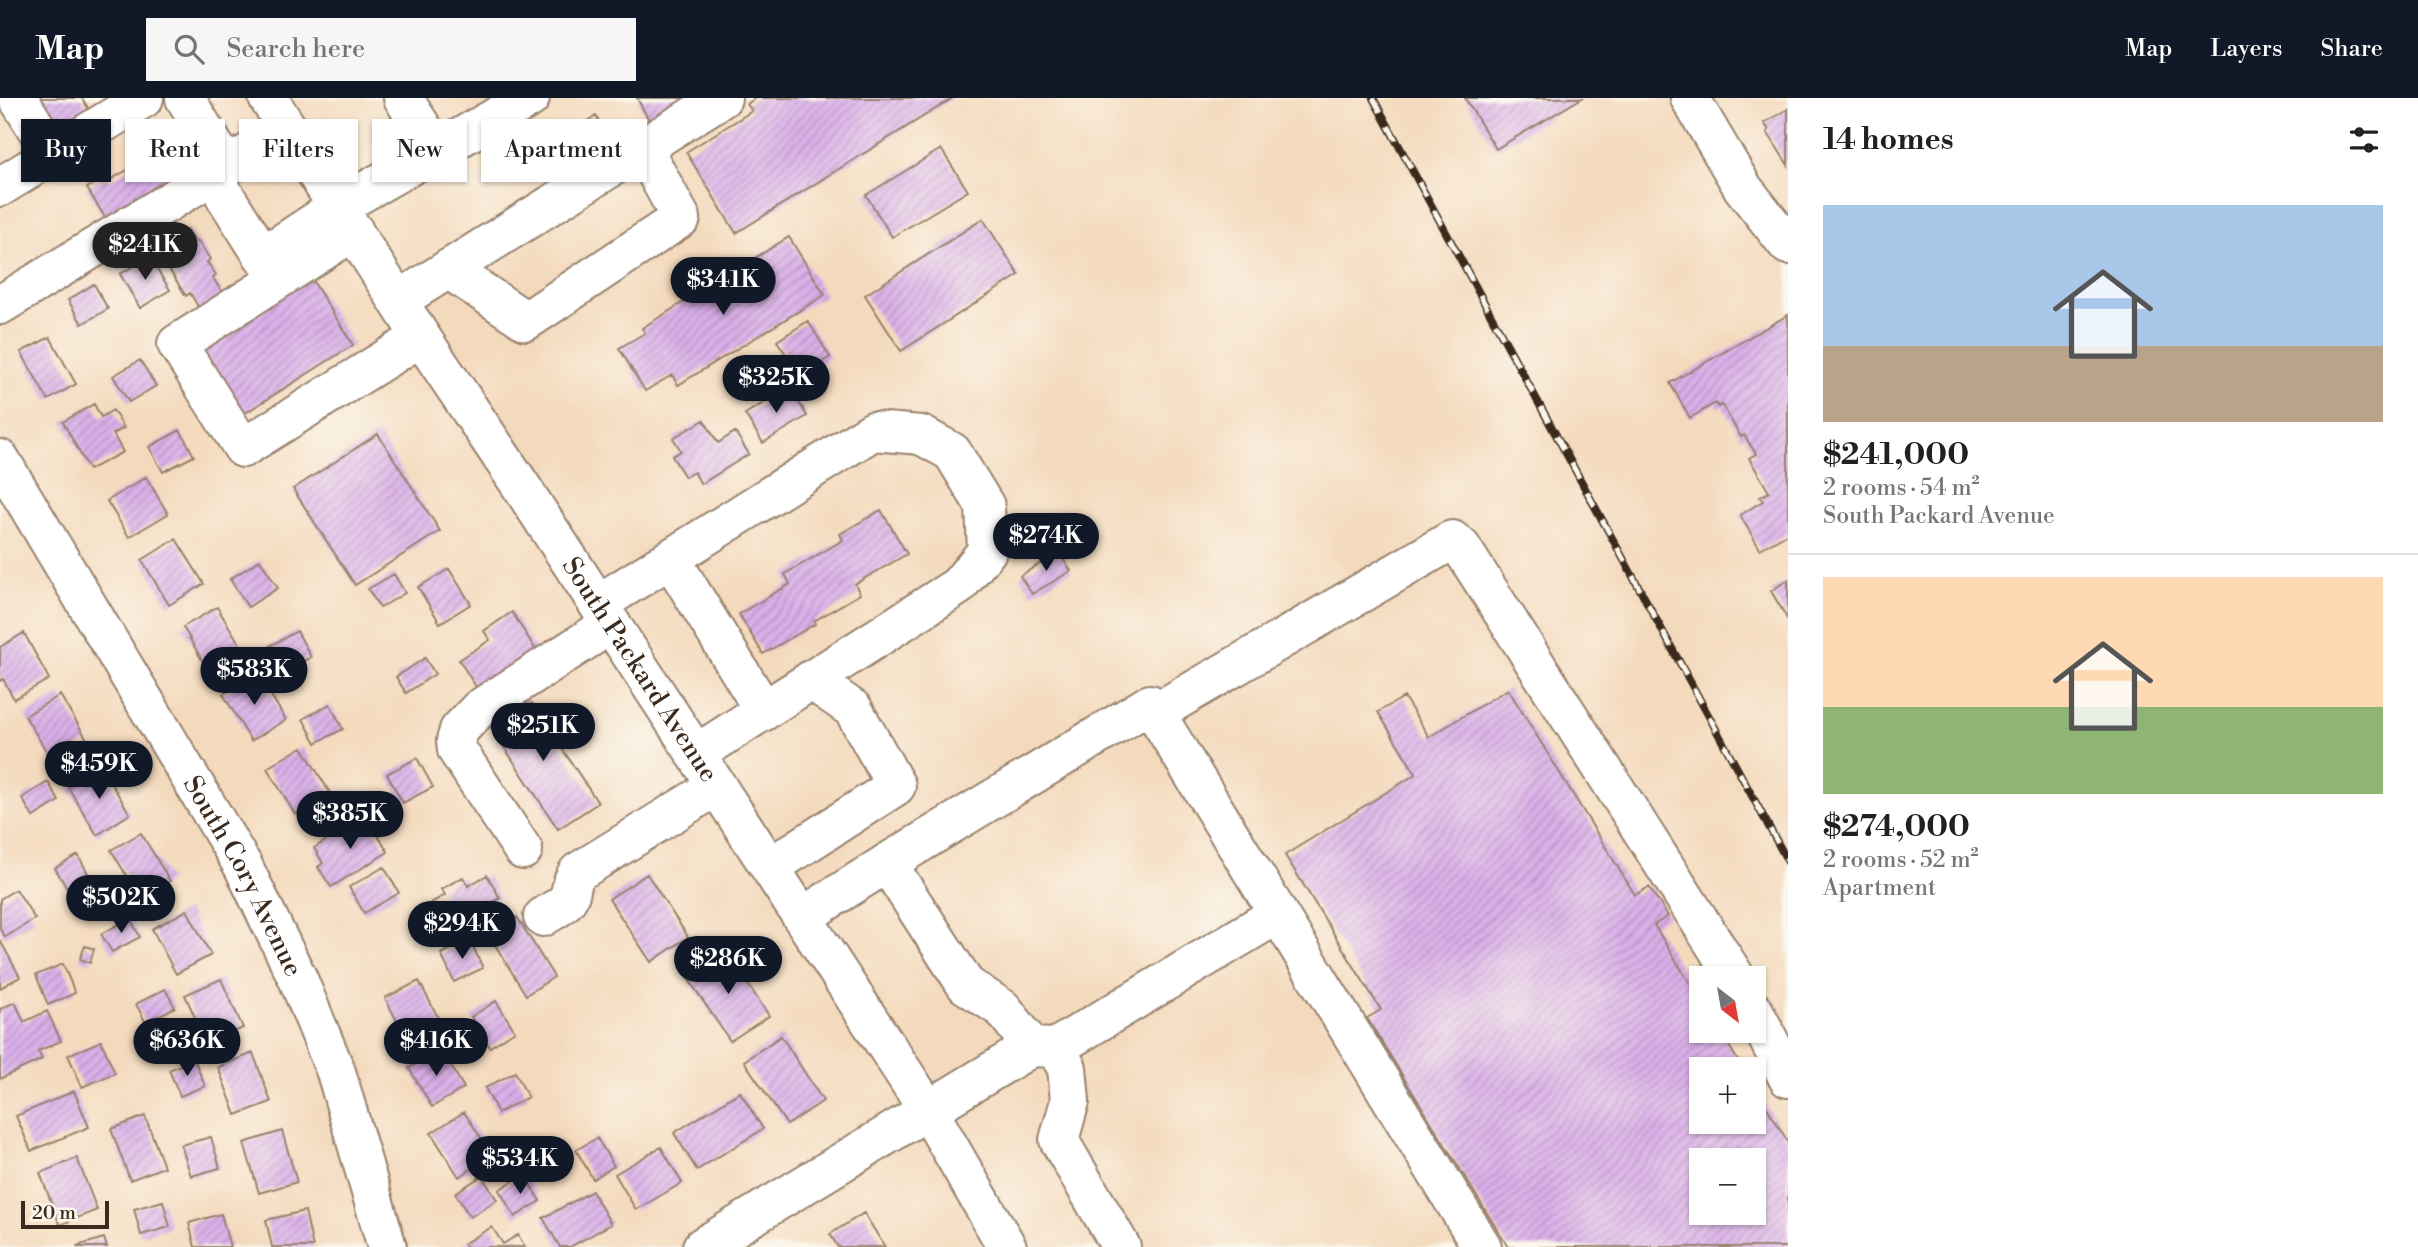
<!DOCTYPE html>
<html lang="en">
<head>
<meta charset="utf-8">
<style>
  :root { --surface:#fff; --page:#f6f6f6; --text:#202124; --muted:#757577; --line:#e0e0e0; --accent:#111827 }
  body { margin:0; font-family:"Libre Bodoni",serif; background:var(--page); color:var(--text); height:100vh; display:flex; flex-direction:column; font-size:26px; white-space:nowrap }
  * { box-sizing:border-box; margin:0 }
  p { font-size:23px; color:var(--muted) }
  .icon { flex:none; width:38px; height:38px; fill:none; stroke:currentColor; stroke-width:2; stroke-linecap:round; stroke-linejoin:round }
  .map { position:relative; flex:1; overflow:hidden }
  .drawer { display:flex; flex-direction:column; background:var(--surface); width:630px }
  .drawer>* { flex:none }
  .guide { position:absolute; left:21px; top:21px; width:665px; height:63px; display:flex; gap:14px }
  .needle { width:46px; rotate:149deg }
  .controls { position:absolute; left:1689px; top:868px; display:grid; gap:14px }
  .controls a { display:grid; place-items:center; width:77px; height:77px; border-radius:0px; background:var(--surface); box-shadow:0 2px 5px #0004; font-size:35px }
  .scale { position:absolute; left:21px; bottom:18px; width:88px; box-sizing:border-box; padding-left:7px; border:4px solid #3b2a1e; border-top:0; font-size:19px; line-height:24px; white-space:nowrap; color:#3b2a1e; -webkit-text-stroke:5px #fbf7ec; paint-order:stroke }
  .price { position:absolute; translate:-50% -60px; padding:0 16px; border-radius:24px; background:var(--accent); color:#fff; font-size:23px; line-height:46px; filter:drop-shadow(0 2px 4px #0008) }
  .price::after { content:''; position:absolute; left:50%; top:42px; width:21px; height:16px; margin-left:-10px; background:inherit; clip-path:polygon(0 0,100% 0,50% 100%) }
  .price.selected { background:#222; color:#fff }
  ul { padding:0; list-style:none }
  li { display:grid; align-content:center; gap:14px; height:371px; padding:0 35px }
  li+li { border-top:2px solid var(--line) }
  li span { display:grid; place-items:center; height:217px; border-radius:0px; color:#555 }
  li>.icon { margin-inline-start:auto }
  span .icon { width:126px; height:126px; fill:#fffc; stroke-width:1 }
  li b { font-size:30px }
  h2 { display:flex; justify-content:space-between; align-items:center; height:84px; padding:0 35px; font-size:30px }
  .pill { padding:0 24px; border-radius:0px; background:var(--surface); box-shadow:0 2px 5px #0004; font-size:24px; line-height:63px }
  .pill.selected { background:var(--accent); color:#fff }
  header { display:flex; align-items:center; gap:42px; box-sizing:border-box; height:98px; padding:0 35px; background:var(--accent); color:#fff }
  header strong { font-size:33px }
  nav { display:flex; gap:38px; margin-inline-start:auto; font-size:24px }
  .search { width:490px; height:63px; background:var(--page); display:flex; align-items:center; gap:18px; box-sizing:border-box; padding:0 24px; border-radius:0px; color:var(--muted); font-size:26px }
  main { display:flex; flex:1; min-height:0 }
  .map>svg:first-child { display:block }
</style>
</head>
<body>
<header>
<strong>Map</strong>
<div class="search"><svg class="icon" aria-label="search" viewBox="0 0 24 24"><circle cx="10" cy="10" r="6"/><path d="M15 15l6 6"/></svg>Search here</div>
<nav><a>Map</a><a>Layers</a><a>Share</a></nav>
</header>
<main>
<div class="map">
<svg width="1788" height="1149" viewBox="0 0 1788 1149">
  <defs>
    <pattern id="building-hatch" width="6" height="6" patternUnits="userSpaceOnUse" patternTransform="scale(1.75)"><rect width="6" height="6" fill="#dbb0ea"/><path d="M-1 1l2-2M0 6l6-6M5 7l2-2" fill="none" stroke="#b38fbd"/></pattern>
  </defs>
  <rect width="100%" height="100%" fill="#fbf7ec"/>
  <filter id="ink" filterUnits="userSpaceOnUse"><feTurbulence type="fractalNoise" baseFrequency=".0143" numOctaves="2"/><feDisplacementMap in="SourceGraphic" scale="14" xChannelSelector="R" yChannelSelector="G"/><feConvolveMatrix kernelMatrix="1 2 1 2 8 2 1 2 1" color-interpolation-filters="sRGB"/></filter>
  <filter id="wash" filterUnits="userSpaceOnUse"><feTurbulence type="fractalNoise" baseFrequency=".00686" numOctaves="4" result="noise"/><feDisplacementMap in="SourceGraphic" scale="28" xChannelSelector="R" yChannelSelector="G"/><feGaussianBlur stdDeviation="1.57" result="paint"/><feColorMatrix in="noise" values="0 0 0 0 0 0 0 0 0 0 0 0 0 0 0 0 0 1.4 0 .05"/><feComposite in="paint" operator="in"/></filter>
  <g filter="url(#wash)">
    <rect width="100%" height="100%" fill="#f4dabd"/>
    <g id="blocks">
      <path fill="url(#building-hatch)" fill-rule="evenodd" d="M 28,0 L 82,0 L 91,15 L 51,38 Z
        M 637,0 L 700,0 L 653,30 Z
        M 756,0 L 953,0 L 736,135 L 686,54 L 752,13 L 747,6 Z
        M 1465,0 L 1582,0 L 1496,51 Z
        M 1788,11 L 1788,67 L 1767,34 L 1769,32 L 1764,25 Z
        M 596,18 L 617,53 L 556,90 L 535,54 Z
        M 941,51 L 968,93 L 892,139 L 866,97 Z
        M 155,56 L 170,83 L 109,126 L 87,90 L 106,79 L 108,83 Z
        M 983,121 L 1019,177 L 901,253 L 865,197 Z
        M 187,131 L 196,144 L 198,143 L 210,161 L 207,164 L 216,177 L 213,180 L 226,200 L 202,215 L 190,195 L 186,198 L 156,151 Z
        M 789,139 L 825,197 L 678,287 L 672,277 L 645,293 L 619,250 L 645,235 L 642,230 Z
        M 149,159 L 170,192 L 140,210 L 120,176 Z
        M 311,180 L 353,247 L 242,317 L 200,249 Z
        M 94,186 L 108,211 L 82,226 L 68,202 Z
        M 1788,217 L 1788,435 L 1760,451 L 1740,417 L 1763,403 L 1760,399 L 1769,394 L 1749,360 L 1756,356 L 1744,337 L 1741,339 L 1722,307 L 1718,309 L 1716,305 L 1690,320 L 1670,285 Z
        M 808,223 L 830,259 L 801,278 L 777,243 Z
        M 50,239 L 76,286 L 48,302 L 21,254 Z
        M 140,262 L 156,288 L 129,304 L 113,278 Z
        M 790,289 L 807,318 L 763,345 L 745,316 Z
        M 94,306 L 101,319 L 113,312 L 124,330 L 113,336 L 123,354 L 89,372 L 63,324 Z
        M 704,322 L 718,345 L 735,334 L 749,356 L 701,386 L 694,374 L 685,379 L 672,358 L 681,353 L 673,340 Z
        M 180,332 L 194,358 L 163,374 L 149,349 Z
        M 378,336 L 440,433 L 355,487 L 293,391 Z
        M 146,379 L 168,416 L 129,439 L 107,403 Z
        M 881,412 L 907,456 L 855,486 L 860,496 L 814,523 L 815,526 L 763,556 L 739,516 L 790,486 L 785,476 L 843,442 L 840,436 Z
        M 176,441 L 204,486 L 169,507 L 142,462 Z
        M 1059,454 L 1071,473 L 1032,496 L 1020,478 Z
        M 260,462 L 278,490 L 248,509 L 230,481 Z
        M 449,471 L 471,506 L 440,525 L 418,489 Z
        M 394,476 L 405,495 L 380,510 L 368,491 Z
        M 1788,482 L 1788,522 L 1771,493 Z
        M 217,509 L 244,553 L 209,574 L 183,529 Z
        M 512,514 L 539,557 L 480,595 L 459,562 L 490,542 L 484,533 Z
        M 297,533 L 311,559 L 284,574 L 270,548 Z
        M 24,535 L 49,581 L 14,601 L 3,581 L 0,583 L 0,549 Z
        M 425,560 L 435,576 L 406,595 L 396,579 Z
        M 258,576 L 286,622 L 251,643 L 223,596 Z
        M 1508,591 L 1635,797 L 1649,789 L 1668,818 L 1654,827 L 1701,903 L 1701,933 L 1720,933 L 1743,971 L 1701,971 L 1701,1024 L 1754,1024 L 1754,988 L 1788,1044 L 1788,1147 L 1785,1149 L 1508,1149 L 1367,920 L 1381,912 L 1285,757 L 1416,676 L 1378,614 L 1404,599 L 1429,639 ZM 1701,1062 L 1754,1062 L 1754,1115 L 1701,1115 Z
        M 60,597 L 88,643 L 53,664 L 25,618 Z
        M 523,600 L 528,607 L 532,605 L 598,705 L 558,731 L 487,623 Z
        M 330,606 L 343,631 L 316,645 L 303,621 Z
        M 302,649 L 330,695 L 295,716 L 267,670 Z
        M 417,660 L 433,689 L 403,705 L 387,676 Z
        M 101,669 L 130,716 L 97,737 L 68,689 Z
        M 48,684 L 59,703 L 33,719 L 22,700 Z
        M 366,718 L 388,754 L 331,789 L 318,769 L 323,765 L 314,750 Z
        M 141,735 L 170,783 L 141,801 L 111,752 Z
        M 78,757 L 91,781 L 69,794 L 55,770 Z
        M 384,769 L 399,795 L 364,815 L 349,789 Z
        M 647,776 L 688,839 L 651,864 L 609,801 Z
        M 487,777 L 500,800 L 483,809 L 485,813 L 440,839 L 424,809 L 445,797 L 441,791 L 463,779 L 468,788 Z
        M 16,791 L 35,821 L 5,839 L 0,831 L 0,801 Z
        M 187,812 L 211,857 L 176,876 L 152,831 Z
        M 517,819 L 554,879 L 526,897 L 489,837 Z
        M 130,820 L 140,839 L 112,854 L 101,836 Z
        M 0,842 L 20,879 L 0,890 Z
        M 470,842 L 483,870 L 454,884 L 441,856 Z
        M 85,848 L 94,851 L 90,865 L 80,861 Z
        M 726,853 L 769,918 L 730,943 L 687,879 Z
        M 63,866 L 75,895 L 48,907 L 36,877 Z
        M 221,881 L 243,930 L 207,946 L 185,897 Z
        M 419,883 L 441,925 L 407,942 L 385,900 Z
        M 165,891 L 175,909 L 146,925 L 136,906 Z
        M 496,903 L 515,933 L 490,949 L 471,919 Z
        M 15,904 L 24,924 L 47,913 L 61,943 L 38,953 L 42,961 L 0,981 L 0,911 Z
        M 781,938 L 823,1003 L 787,1027 L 744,963 Z
        M 101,943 L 115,975 L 82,989 L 68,957 Z
        M 441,951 L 464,990 L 432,1009 L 409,970 Z
        M 253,955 L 271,1004 L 236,1017 L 218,969 Z
        M 194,961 L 205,988 L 180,998 L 169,972 Z
        M 515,974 L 528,999 L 498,1015 L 485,990 Z
        M 74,993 L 89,1029 L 31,1053 L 16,1018 Z
        M 740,994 L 763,1031 L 697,1072 L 674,1035 Z
        M 464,1014 L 493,1058 L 459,1079 L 431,1035 Z
        M 145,1018 L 164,1069 L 130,1082 L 111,1031 Z
        M 282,1033 L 297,1084 L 259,1095 L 244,1045 Z
        M 211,1039 L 220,1070 L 191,1078 L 181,1047 Z
        M 597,1040 L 614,1068 L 593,1081 L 576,1052 Z
        M 661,1049 L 682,1085 L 636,1112 L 615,1076 Z
        M 77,1060 L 97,1112 L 60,1127 L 40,1075 Z
        M 524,1076 L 540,1103 L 515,1119 L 499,1092 Z
        M 482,1078 L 497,1102 L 470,1119 L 455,1095 Z
        M 592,1093 L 611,1126 L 570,1149 L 560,1149 L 543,1120 Z
        M 163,1103 L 170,1129 L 141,1137 L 134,1111 Z
        M 305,1113 L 313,1149 L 272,1149 L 266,1122 Z
        M 864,1115 L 885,1149 L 838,1149 L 830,1136 Z
        M 221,1116 L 230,1149 L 195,1149 L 189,1125 Z
        M 492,1129 L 503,1146 L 518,1137 L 525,1149 L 465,1149 L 463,1146 Z
        M 104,1140 L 107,1149 L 77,1149 L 77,1148 Z"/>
    </g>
  </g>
  <g filter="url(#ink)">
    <use href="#blocks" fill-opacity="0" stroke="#98826e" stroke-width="2"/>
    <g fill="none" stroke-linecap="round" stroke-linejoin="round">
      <g stroke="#98826e" stroke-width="42">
        <g id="minor">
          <path d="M 18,0 L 53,57"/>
          <path d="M 185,0 L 227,69"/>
          <path id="s1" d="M 268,0 L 421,239 L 523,391 L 928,1012 L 1007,1149"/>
          <path d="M 403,0 L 437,53"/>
          <path d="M 1690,0 L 1743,90 L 1788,147"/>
          <path d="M 0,89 L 144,0"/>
          <path d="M 225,98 L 263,158 L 339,108 L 530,0"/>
          <path d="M 354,133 L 177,246 L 243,350 L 421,239"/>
          <path d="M 448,171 L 526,223 L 681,120 L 642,49"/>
          <path d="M 399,202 L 722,0"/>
          <path d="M 0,207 L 288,31"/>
          <path id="s2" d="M 0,361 L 243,768 L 298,881 L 336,974 L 387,1149"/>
          <path d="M 671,461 L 764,613"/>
          <path d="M 598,506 L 873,333 L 921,337 L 952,354 L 985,408 L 987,453 L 958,488 L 696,656"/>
          <path d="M 1155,615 L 1452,442 L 1461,449 L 1736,880"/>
          <path d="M 523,752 L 457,652 L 456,643 L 459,632 L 479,611 L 611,526"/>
          <path d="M 887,765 L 1150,606 L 1482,1149"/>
          <path d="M 770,769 L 896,688 L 853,611 L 811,582"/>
          <path d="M 543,819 C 551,813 567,807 570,796 C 573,785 571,784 578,774 L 717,688"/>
          <path d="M 802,819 L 887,765 L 966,887 L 1003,911 L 1032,949 L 1055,950 L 1067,970 L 1070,1003 L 1059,1042 L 1121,1149"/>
          <path d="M 1754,913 L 1788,980"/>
          <path d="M 1055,950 L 1278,816"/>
          <path d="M 702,1149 L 1032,949"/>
        </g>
      </g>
      <use href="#minor" stroke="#fff" stroke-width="38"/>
      <g stroke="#3b2a1e" stroke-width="8">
        <path id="rail" d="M 1373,0 L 1788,764"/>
      </g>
      <use href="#rail" stroke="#fbf7ec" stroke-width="5" stroke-dasharray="16" stroke-linecap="butt"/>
    </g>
  </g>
  <g text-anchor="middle" stroke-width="5" stroke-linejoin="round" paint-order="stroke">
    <g font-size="26" fill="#3b2a1e" stroke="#fbf7ec">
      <text dy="9" stroke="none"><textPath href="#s1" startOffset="682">South Packard Avenue</textPath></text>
      <text dy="9" stroke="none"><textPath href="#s2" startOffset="483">South Cory Avenue</textPath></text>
    </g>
  </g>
</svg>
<div class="controls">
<a><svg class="needle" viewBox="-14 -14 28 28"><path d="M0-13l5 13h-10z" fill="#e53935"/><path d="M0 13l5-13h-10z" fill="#757577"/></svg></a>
<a>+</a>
<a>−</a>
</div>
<div class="scale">20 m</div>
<b class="price selected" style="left:145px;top:184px">$241K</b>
<b class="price" style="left:723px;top:219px">$341K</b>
<b class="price" style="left:776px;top:317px">$325K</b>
<b class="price" style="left:1046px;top:475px">$274K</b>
<b class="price" style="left:254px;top:609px">$583K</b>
<b class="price" style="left:543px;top:665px">$251K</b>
<b class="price" style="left:99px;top:703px">$459K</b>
<b class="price" style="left:350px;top:753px">$385K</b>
<b class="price" style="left:121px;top:837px">$502K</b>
<b class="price" style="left:462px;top:863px">$294K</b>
<b class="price" style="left:728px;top:898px">$286K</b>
<b class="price" style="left:187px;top:980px">$636K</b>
<b class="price" style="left:436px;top:980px">$416K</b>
<b class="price" style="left:520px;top:1098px">$534K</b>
<div class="guide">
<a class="pill selected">Buy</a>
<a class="pill">Rent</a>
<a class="pill">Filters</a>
<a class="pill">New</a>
<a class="pill">Apartment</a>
</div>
</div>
<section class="drawer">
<h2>14 homes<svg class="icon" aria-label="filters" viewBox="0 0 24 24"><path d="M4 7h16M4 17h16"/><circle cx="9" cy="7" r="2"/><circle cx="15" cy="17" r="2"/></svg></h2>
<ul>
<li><span style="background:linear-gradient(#a9c7e8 65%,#b9a48a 0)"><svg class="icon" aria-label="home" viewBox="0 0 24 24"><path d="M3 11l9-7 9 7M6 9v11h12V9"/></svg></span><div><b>$241,000</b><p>2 rooms · 54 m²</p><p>South Packard Avenue</p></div></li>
<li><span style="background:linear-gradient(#ffd9b3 60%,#8fb573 0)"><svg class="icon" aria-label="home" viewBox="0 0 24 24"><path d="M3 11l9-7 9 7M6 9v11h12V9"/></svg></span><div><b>$274,000</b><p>2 rooms · 52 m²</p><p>Apartment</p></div></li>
</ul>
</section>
</main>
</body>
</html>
